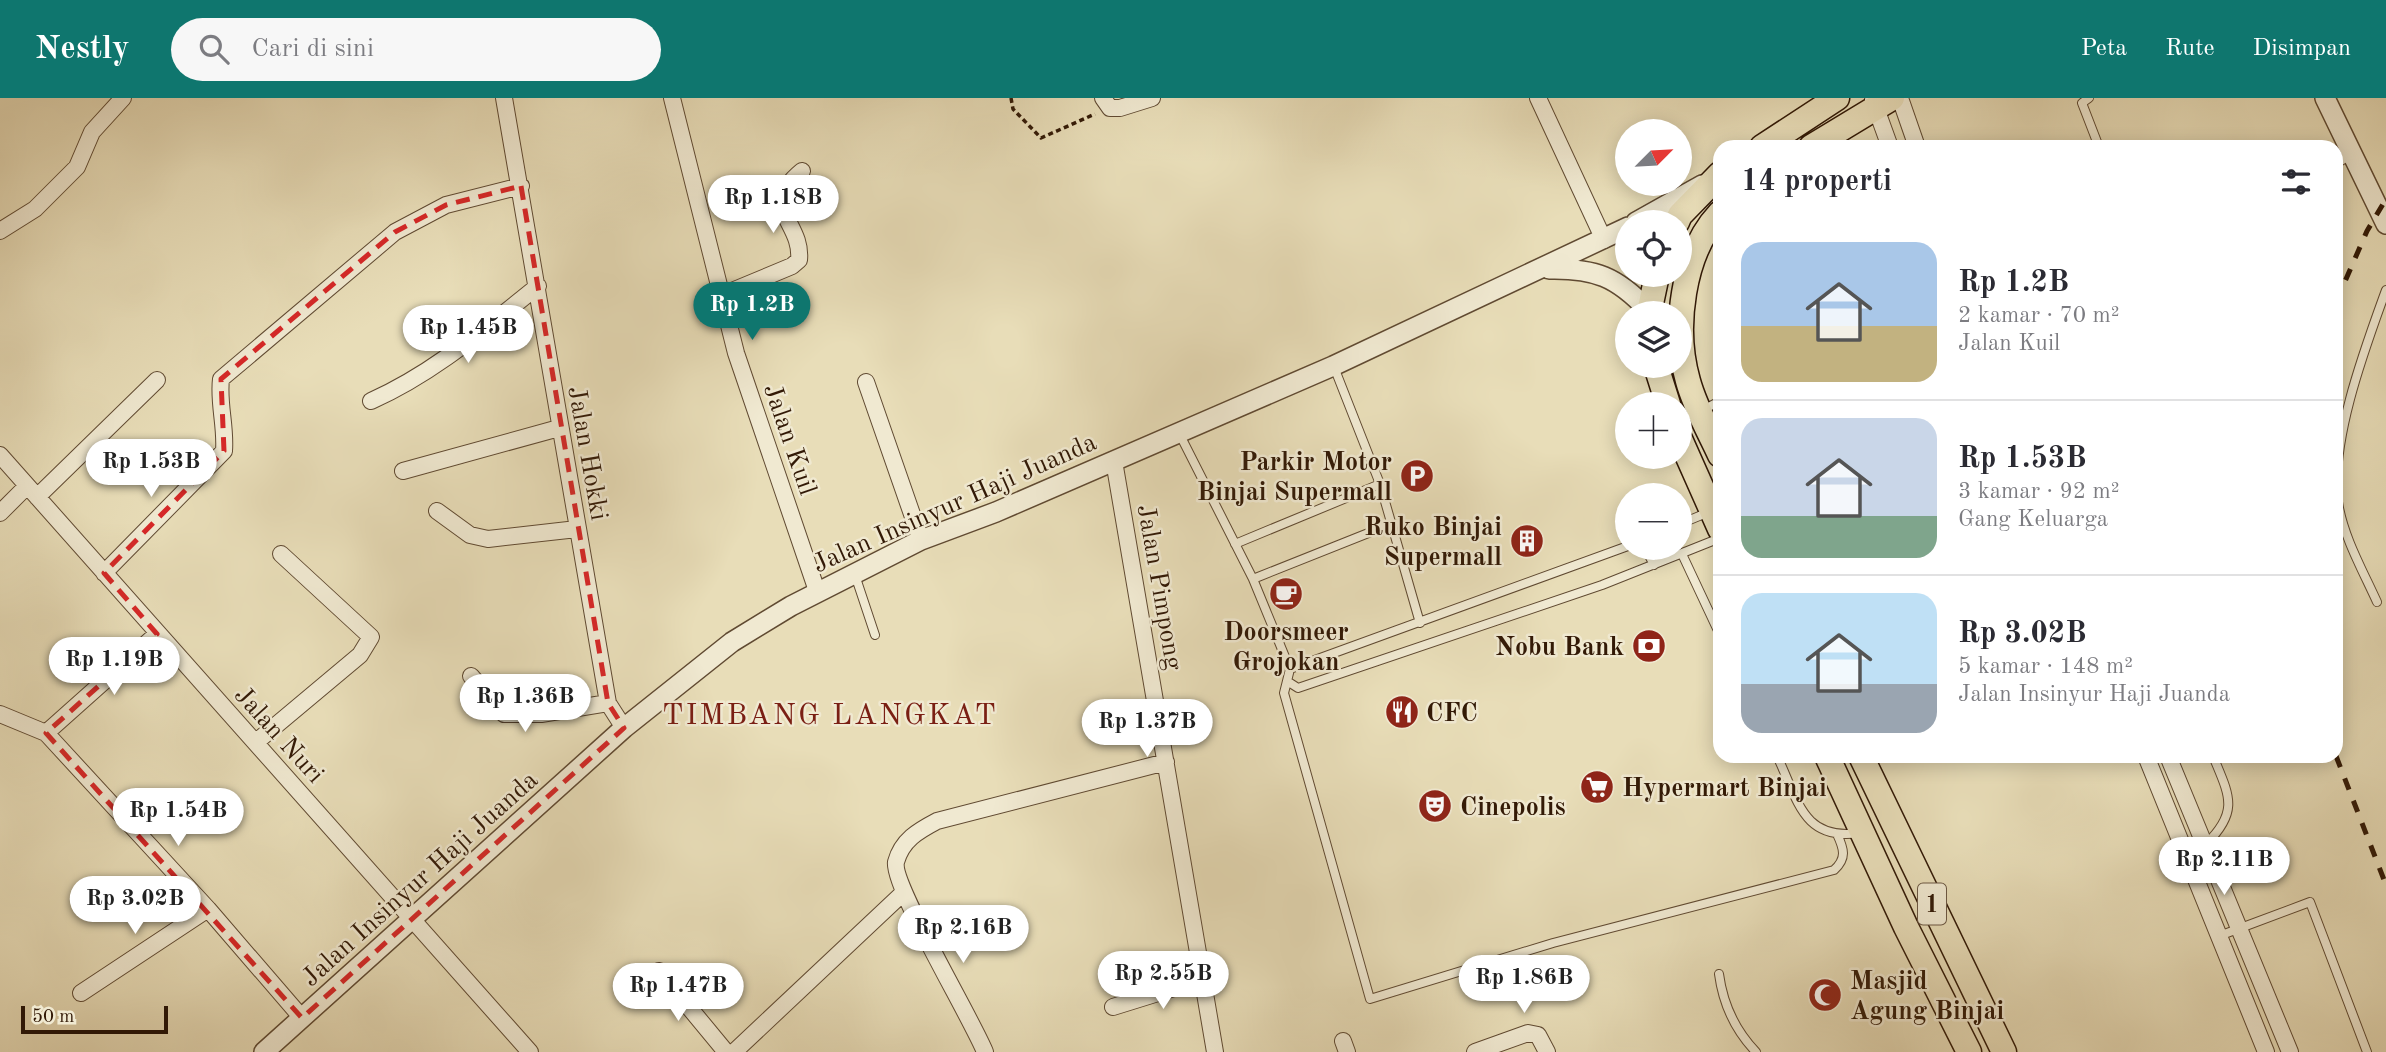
<!DOCTYPE html>
<html lang="id">
<head>
<meta charset="utf-8">
<style>
  :root { --surface:#fff; --page:#f7f7f7; --text:#2b2b33; --muted:#7c7c81; --line:#e1e1e2; --accent:#0f766e }
  body { margin:0; font-family:"Old Standard TT",serif; background:var(--page); color:var(--text); height:100vh; display:flex; flex-direction:column; font-size:26px; white-space:nowrap }
  * { box-sizing:border-box; margin:0 }
  p { font-size:23px; color:var(--muted) }
  .icon { flex:none; width:38px; height:38px; fill:none; stroke:currentColor; stroke-width:2; stroke-linecap:round; stroke-linejoin:round }
  .map { position:relative; flex:1; overflow:hidden }
  .side { position:absolute; left:1713px; top:42px; width:630px; height:623px; display:flex; flex-direction:column; background:var(--surface); border-radius:21px; box-shadow:0 4px 18px #0003 }
  .side>* { flex:none }
  .needle { width:46px; rotate:66deg }
  .controls { position:absolute; left:1615px; top:21px; display:grid; gap:14px }
  .controls a { display:grid; place-items:center; width:77px; height:77px; border-radius:50%; background:var(--surface); box-shadow:0 4px 18px #0003; font-size:35px }
  .scale { position:absolute; left:21px; bottom:18px; width:147px; box-sizing:border-box; padding-left:7px; border:4px solid #321906; border-top:0; font-size:19px; line-height:24px; white-space:nowrap; color:#321906; -webkit-text-stroke:5px #f0e9d1; paint-order:stroke }
  .price { position:absolute; translate:-50% -60px; padding:0 16px; border-radius:24px; background:#fff; color:#222; font-size:23px; line-height:46px; filter:drop-shadow(0 2px 4px #0008) }
  .price::after { content:''; position:absolute; left:50%; top:42px; width:21px; height:16px; margin-left:-10px; background:inherit; clip-path:polygon(0 0,100% 0,50% 100%) }
  .price.current { background:var(--accent); color:#fff }
  ul { padding:0; list-style:none }
  li { display:flex; align-items:center; gap:21px; height:175px; padding:0 28px }
  li+li { border-top:2px solid var(--line) }
  li span { display:grid; place-items:center; flex:none; width:196px; height:140px; border-radius:21px; color:#555 }
  li>.icon { margin-inline-start:auto }
  span .icon { width:84px; height:84px; fill:#fffc; stroke-width:1 }
  li b { font-size:30px }
  h2 { display:flex; justify-content:space-between; align-items:center; height:84px; padding:0 28px; font-size:30px }
  header { display:flex; align-items:center; gap:42px; box-sizing:border-box; height:98px; padding:0 35px; background:var(--accent); color:#fff }
  header strong { font-size:33px }
  nav { display:flex; gap:38px; margin-inline-start:auto; font-size:24px }
  .search { width:490px; height:63px; background:var(--page); display:flex; align-items:center; gap:18px; box-sizing:border-box; padding:0 24px; border-radius:38px; color:var(--muted); font-size:26px }
  .map>svg:first-child { display:block }
</style>
</head>
<body>
<header>
<strong>Nestly</strong>
<div class="search"><svg class="icon" aria-label="search" viewBox="0 0 24 24"><circle cx="10" cy="10" r="6"/><path d="M15 15l6 6"/></svg>Cari di sini</div>
<nav><a>Peta</a><a>Rute</a><a>Disimpan</a></nav>
</header>
<div class="map">
<svg width="2386" height="954" viewBox="0 0 2386 954">
  <rect width="100%" height="100%" fill="#e8ddb8"/>
  <filter id="stains"><feTurbulence type="fractalNoise" baseFrequency=".00286" numOctaves="4"/><feColorMatrix values="0 0 0 0 .2 0 0 0 0 .09 0 0 0 0 .02 0 0 0 .5 -.17"/></filter>
  <radialGradient id="worn" r=".72"><stop offset=".6" stop-color="#630" stop-opacity="0"/><stop offset="1" stop-color="#630" stop-opacity=".3"/></radialGradient>
  <g fill="none" stroke-linecap="round" stroke-linejoin="round">
    <g stroke="#604a32" stroke-width="10">
      <path id="service" d="M 2089,0 L 2082,5 L 2099,49
        M 2336,66 L 2352,56
        M 1334,269 L 1380,386 L 1420,525
        M 1701,313 L 1720,303
        M 1179,335 L 1253,481 L 1290,571 L 1287,583 L 1298,590 L 1602,487 L 1720,440
        M 1680,426 L 1709,414
        M 1235,446 L 1380,386
        M 1645,450 L 1654,467
        M 1682,456 L 1720,537
        M 855,477 L 875,537
        M 1253,481 L 1391,426
        M 2377,504 C 2363,473 2343,438 2338,404 C 2330,343 2365,250 2386,192
        M 1290,571 L 1628,448
        M 1287,583 L 1284,595 L 1370,901 L 1553,845 L 1834,772 C 1847,760 1844,751 1837,736
        M 1777,658 C 1798,701 1802,743 1859,735
        M 2206,746 C 2240,713 2229,697 2213,658
        M 2219,838 L 2310,804 L 2367,954
        M 1719,876 C 1723,906 1735,932 1756,954"/>
    </g>
    <g stroke="#604a32" stroke-width="18">
      <path id="minor" d="M 504,0 L 608,605 L 624,630
        M 672,0 L 736,255 L 817,493
        M 1103,0 L 1110,10 L 1120,10 L 1152,0
        M 1538,0 L 1604,142
        M 1900,0 L 1917,49
        M 1873,2 L 1890,49
        M 0,133 L 35,111 L 77,69 L 92,34 L 123,0
        M 720,198 L 792,168 L 799,162 C 803,123 757,110 802,73
        M 866,284 L 921,442
        M 371,303 C 434,275 484,231 538,188
        M 0,357 L 530,954
        M 1114,363 L 1215,954
        M 403,373 L 559,330
        M 37,399 L 157,282
        M 437,413 L 470,437 L 488,441 L 577,431
        M 0,415 L 27,388
        M 104,475 L 224,353 C 226,328 218,305 221,281 L 395,134 L 446,107 L 521,88
        M 471,578 L 504,616 L 541,616 L 608,605
        M 0,616 L 46,635 L 208,811 L 302,920
        M 46,635 L 157,536
        M 256,644 L 360,557 L 371,539 L 281,456
        M 2146,658 L 2266,954
        M 2168,658 L 2290,954
        M 659,873 L 726,954
        M 81,895 L 208,811
        M 1113,909 L 1203,881
        M 1343,943 L 1347,954
        M 734,954 L 902,796
        M 985,954 C 972,921 891,786 896,764 C 902,742 918,733 937,723 L 1166,664
        M 1475,954 L 1528,935 L 1538,937 L 1547,954"/>
    </g>
    <g stroke="#604a32" stroke-width="22">
      <path id="tertiary" d="M 2325,0 L 2386,126
        M 1636,124 L 1702,87
        M 1549,171 C 1595,170 1617,179 1648,212
        M 264,954 L 624,630 L 732,544 L 791,508 L 921,442 L 996,414 L 1333,268 L 1628,129"/>
    </g>
    <g stroke="#321906" stroke-width="27">
      <path id="primary" d="M 1762,49 L 1837,0
        M 1811,49 L 1892,0
        M 1720,115 C 1682,155 1673,231 1688,283 C 1695,309 1709,333 1720,357
        M 1677,124 L 1680,117 L 1720,76
        M 1649,215 L 1657,177
        M 1656,268 L 1668,306
        M 1680,341 L 1720,431
        M 1827,658 L 1906,829 L 1969,954
        M 1861,658 L 2004,954"/>
    </g>
    <path stroke="#321906" stroke-width="3.5" stroke-dasharray="5 3.5" stroke-linecap="butt" d="M 1011,0 L 1013,11 L 1041,40 L 1095,16"/>
    <use href="#service" stroke="#f0e9d1" stroke-width="8"/>
    <use href="#minor" stroke="#f0e9d1" stroke-width="16"/>
    <use href="#tertiary" stroke="#f0e9d1" stroke-width="19"/>
    <use href="#primary" stroke="#e8ddb8" stroke-width="24"/>
    <path stroke="#321906" stroke-width="5" stroke-dasharray="12 12" stroke-linecap="butt" d="M 2336,204 L 2367,133 L 2386,101
      M 2336,658 L 2386,787"/>
  </g>
  <path fill="none" stroke="#d62828" stroke-width="5" stroke-dasharray="14 9" stroke-linejoin="round" d="M 521,88 L 608,605 L 624,630 L 302,920 L 46,635 L 157,536 L 104,475 L 224,353 L 221,281 L 395,134 L 446,107 Z"/>
  <defs>
    <g id="parking-disc" transform="scale(1.75)"><circle r="9.5" fill="#8f2418" stroke="#f0e9d1"/><path d="M-3.5-5.5H1a3.5 3.5 0 0 1 0 7H-1V5.5H-3.5ZM-1-3.4V-.6H.8a1.4 1.4 0 0 0 0-2.8Z" fill="#fff"/></g>
    <g id="building-disc" transform="scale(1.75)"><circle r="9.5" fill="#8f2418" stroke="#f0e9d1"/><path d="M-4-6H4V6H1V3H-1V6H-4ZM-2.5-4.3h1.7v1.8h-1.7ZM.8-4.3h1.7v1.8H.8ZM-2.5-1h1.7V.8h-1.7ZM.8-1h1.7V.8H.8Z" fill="#fff"/></g>
    <g id="cafe-disc" transform="scale(1.75)"><circle r="9.5" fill="#8f2418" stroke="#f0e9d1"/><path d="M-5.5-4.5H6V0H3Q3 3.5 0 3.5H-2.5Q-5.5 3.5-5.5 0ZM3-3.2v2h1.7v-2ZM-6 4.5H4V6H-6Z" fill="#fff"/></g>
    <g id="bank-disc" transform="scale(1.75)"><circle r="9.5" fill="#8f2418" stroke="#f0e9d1"/><path d="M-6-4H6V4H-6ZM0-2.3a2.3 2.3 0 1 0 0 4.6a2.3 2.3 0 1 0 0-4.6Z" fill="#fff"/></g>
    <g id="restaurant-disc" transform="scale(1.75)"><circle r="9.5" fill="#8f2418" stroke="#f0e9d1"/><path d="M-5-6h1v4h1v-4h1v4h1v-4h1v5L-1.5 .5V6h-2V.5L-5-1ZM5-6V6H3V1.5H1.5Q1.5-4 5-6Z" fill="#fff"/></g>
    <g id="supermarket-disc" transform="scale(1.75)"><circle r="9.5" fill="#8f2418" stroke="#f0e9d1"/><path d="M-6-5.5h2.5l.6 2H6L4.5 2H-2.5L-4.4-4H-6ZM-1.5 3.2a1.3 1.3 0 1 0 .1 0ZM3 3.2a1.3 1.3 0 1 0 .1 0Z" fill="#fff"/></g>
    <g id="theatre-disc" transform="scale(1.75)"><circle r="9.5" fill="#8f2418" stroke="#f0e9d1"/><path d="M-5-5.5Q0-4 5-5.5V0Q5 5 0 6Q-5 5-5 0ZM-3.3-2.5H-1v1.5H-3.3ZM1-2.5H3.3v1.5H1ZM-2.8 1Q0 5.5 2.8 1Z" fill="#fff"/></g>
    <g id="mosque-disc" transform="scale(1.75)"><circle r="9.5" fill="#8f2418" stroke="#f0e9d1"/><path d="M3.5-4.9A6 6 0 1 0 3.5 4.9A5 5 0 1 1 3.5-4.9Z" fill="#fff"/></g>
  </defs>
  <g fill-rule="evenodd">
    <use href="#parking-disc" x="1417" y="378"/>
    <use href="#building-disc" x="1527" y="443"/>
    <use href="#cafe-disc" x="1286" y="496"/>
    <use href="#bank-disc" x="1649" y="548"/>
    <use href="#restaurant-disc" x="1402" y="614"/>
    <use href="#supermarket-disc" x="1597" y="689"/>
    <use href="#theatre-disc" x="1435" y="708"/>
    <use href="#mosque-disc" x="1825" y="897"/>
  </g>
  <g text-anchor="middle" stroke-width="5" stroke-linejoin="round" paint-order="stroke">
    <rect fill="#f0e9d1" stroke="#6b5743" stroke-width="2" x="1918" y="785.5" width="28" height="41" rx="5"/>
    <g font-size="24" font-weight="bold" fill="#321906">
      <text x="1932" y="814">1</text>
    </g>
    <g font-size="26" fill="#321906" stroke="#f0e9d1">
      <text transform="translate(791 341) rotate(71)" y="9">Jalan Kuil</text>
      <text transform="translate(589 355) rotate(80)" y="9">Jalan Hokki</text>
      <text transform="translate(954 404) rotate(-24)" y="9">Jalan Insinyur Haji Juanda</text>
      <text transform="translate(1161 489) rotate(80)" y="9">Jalan Pimpong</text>
      <text transform="translate(280 636) rotate(48)" y="9">Jalan Nuri</text>
      <text transform="translate(419 780) rotate(-42)" y="9">Jalan Insinyur Haji Juanda</text>
    </g>
    <g font-size="26" font-weight="bold" fill="#321906" stroke="#f0e9d1" text-anchor="start">
      <text x="1392" y="372" text-anchor="end">Parkir Motor<tspan x="1392" dy="30">Binjai Supermall</tspan></text>
      <text x="1502" y="437" text-anchor="end">Ruko Binjai<tspan x="1502" dy="30">Supermall</tspan></text>
      <text x="1286" y="542" text-anchor="middle">Doorsmeer<tspan x="1286" dy="30">Grojokan</tspan></text>
      <text x="1624" y="557" text-anchor="end">Nobu Bank</text>
      <text x="1426" y="623">CFC</text>
      <text x="1622" y="698">Hypermart Binjai</text>
      <text x="1460" y="717">Cinepolis</text>
      <text x="1850" y="891">Masjid<tspan x="1850" dy="30">Agung Binjai</tspan></text>
    </g>
    <g font-size="30" letter-spacing="2" fill="#7a1f14" stroke="#f0e9d1">
      <text x="830" y="626">TIMBANG LANGKAT</text>
    </g>
  </g>
  <rect width="100%" height="100%" filter="url(#stains)"/>
  <rect width="100%" height="100%" fill="url(#worn)"/>
</svg>
<div class="controls">
<a><svg class="needle" viewBox="-14 -14 28 28"><path d="M0-13l5 13h-10z" fill="#e53935"/><path d="M0 13l5-13h-10z" fill="#7c7c81"/></svg></a>
<a><svg class="icon" aria-label="locate" viewBox="0 0 24 24"><circle cx="12" cy="12" r="6"/><path d="M12 2v4M12 18v4M2 12h4M18 12h4"/></svg></a>
<a><svg class="icon" aria-label="layers" viewBox="0 0 24 24"><path d="M12 4l9 5-9 5-9-5zM3 14l9 5 9-5"/></svg></a>
<a>+</a>
<a>−</a>
</div>
<div class="scale">50 m</div>
<b class="price" style="left:773px;top:137px">Rp 1.18B</b>
<b class="price current" style="left:752px;top:244px">Rp 1.2B</b>
<b class="price" style="left:468px;top:267px">Rp 1.45B</b>
<b class="price" style="left:151px;top:401px">Rp 1.53B</b>
<b class="price" style="left:114px;top:599px">Rp 1.19B</b>
<b class="price" style="left:525px;top:636px">Rp 1.36B</b>
<b class="price" style="left:1147px;top:661px">Rp 1.37B</b>
<b class="price" style="left:178px;top:750px">Rp 1.54B</b>
<b class="price" style="left:2224px;top:799px">Rp 2.11B</b>
<b class="price" style="left:135px;top:838px">Rp 3.02B</b>
<b class="price" style="left:963px;top:867px">Rp 2.16B</b>
<b class="price" style="left:1163px;top:913px">Rp 2.55B</b>
<b class="price" style="left:1524px;top:917px">Rp 1.86B</b>
<b class="price" style="left:678px;top:925px">Rp 1.47B</b>
<section class="side">
<h2>14 properti<svg class="icon" aria-label="filters" viewBox="0 0 24 24"><path d="M4 7h16M4 17h16"/><circle cx="9" cy="7" r="2"/><circle cx="15" cy="17" r="2"/></svg></h2>
<ul>
<li><span style="background:linear-gradient(#a9c7e8 60%,#c2b280 0)"><svg class="icon" aria-label="home" viewBox="0 0 24 24"><path d="M3 11l9-7 9 7M6 9v11h12V9"/></svg></span><div><b>Rp 1.2B</b><p>2 kamar · 70 m²</p><p>Jalan Kuil</p></div></li>
<li><span style="background:linear-gradient(#c9d6e8 70%,#7fa58c 0)"><svg class="icon" aria-label="home" viewBox="0 0 24 24"><path d="M3 11l9-7 9 7M6 9v11h12V9"/></svg></span><div><b>Rp 1.53B</b><p>3 kamar · 92 m²</p><p>Gang Keluarga</p></div></li>
<li><span style="background:linear-gradient(#bfe0f5 65%,#9aa5b1 0)"><svg class="icon" aria-label="home" viewBox="0 0 24 24"><path d="M3 11l9-7 9 7M6 9v11h12V9"/></svg></span><div><b>Rp 3.02B</b><p>5 kamar · 148 m²</p><p>Jalan Insinyur Haji Juanda</p></div></li>
</ul>
</section>
</div>
</body>
</html>
